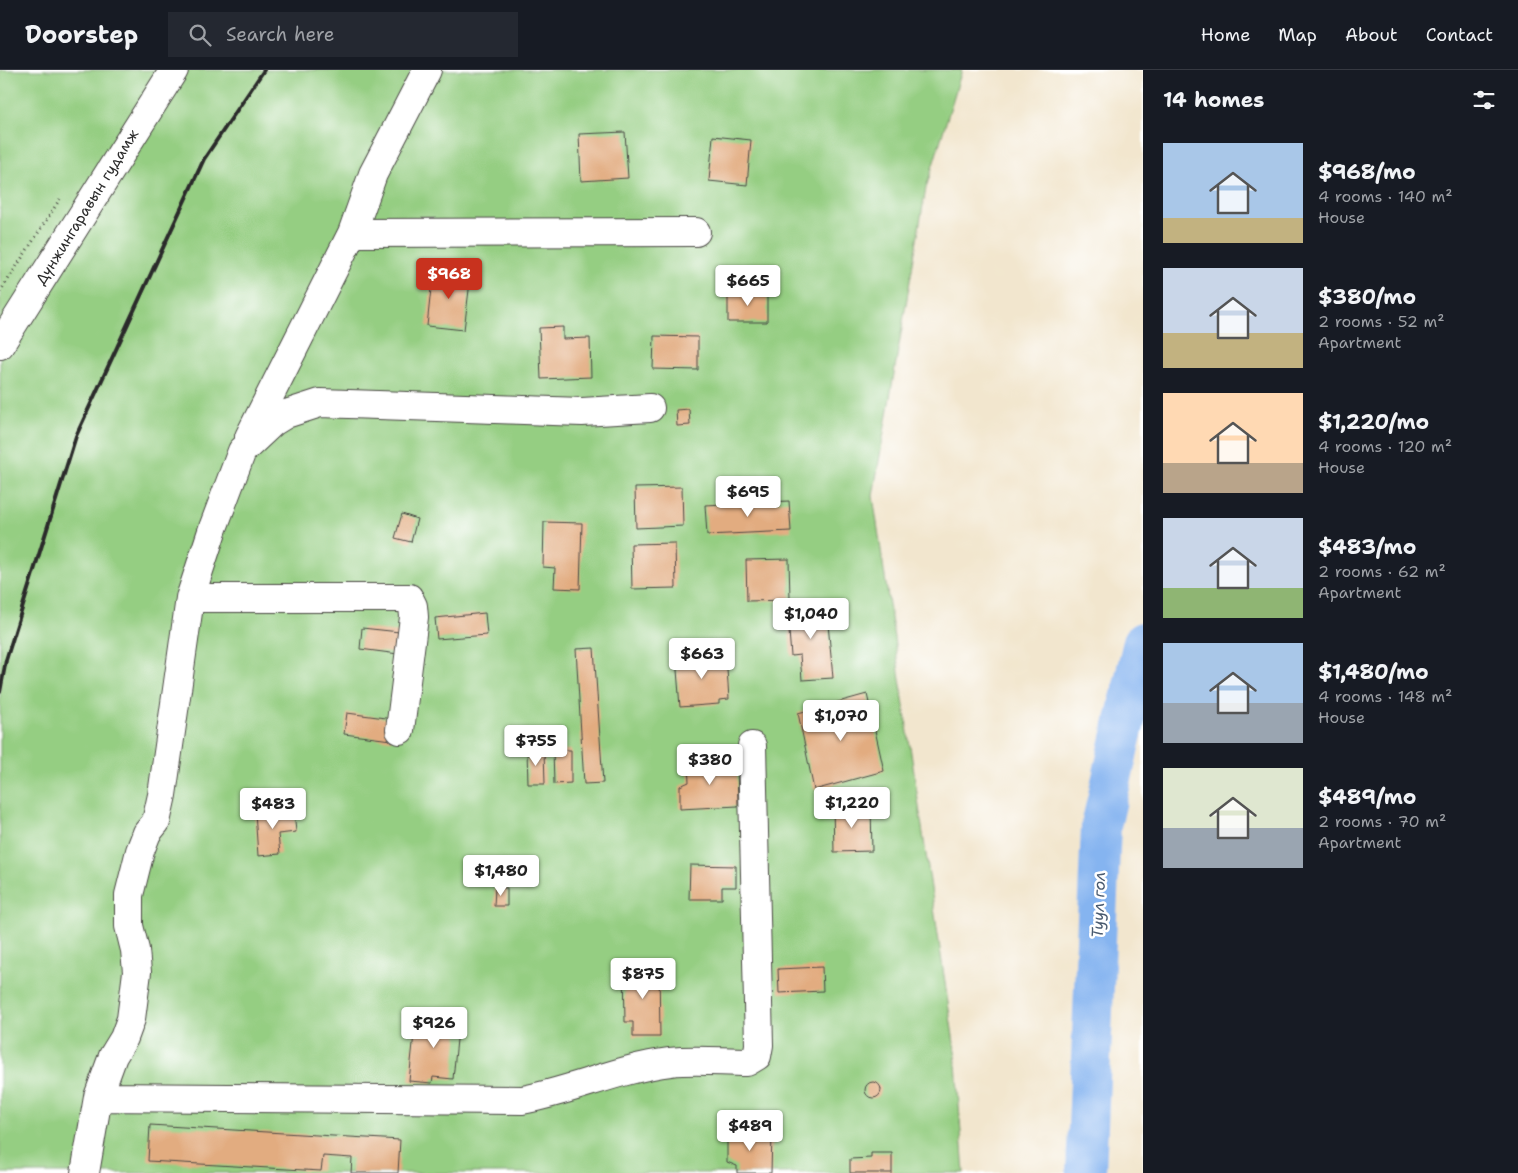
<!DOCTYPE html>
<html lang="en">
<head>
<meta charset="utf-8">
<style>
  :root { --surface:#171b24; --page:#242831; --text:#f1f3f6; --muted:#9ea1a6; --line:#363941; --accent:#c8321e }
  body { margin:0; font-family:"Shantell Sans",sans-serif; background:var(--page); color:var(--text); height:100vh; display:flex; flex-direction:column; font-size:19px; white-space:nowrap }
  * { box-sizing:border-box; margin:0 }
  p { font-size:16px; color:var(--muted) }
  .icon { flex:none; width:28px; height:28px; fill:none; stroke:currentColor; stroke-width:2; stroke-linecap:round; stroke-linejoin:round }
  .map { position:relative; flex:1; overflow:hidden }
  .drawer { display:flex; flex-direction:column; background:var(--surface); width:375px }
  .drawer>* { flex:none }
  .price { position:absolute; translate:-50% -42px; padding:0 11px; border-radius:5px; background:#fff; color:#222; font-size:16px; line-height:32px; filter:drop-shadow(0 1px 2px #0008) }
  .price::after { content:''; position:absolute; left:50%; top:30px; width:15px; height:11px; margin-left:-8px; background:inherit; clip-path:polygon(0 0,100% 0,50% 100%) }
  .price.selected { background:var(--accent); color:#fff }
  ul { padding:0; list-style:none }
  li { display:flex; align-items:center; gap:15px; height:125px; padding:0 20px }
  li span { display:grid; place-items:center; flex:none; width:140px; height:100px; border-radius:0px; color:#555 }
  li>.icon { margin-inline-start:auto }
  span .icon { width:60px; height:60px; fill:#fffc; stroke-width:1 }
  li b { font-size:21px }
  h2 { display:flex; justify-content:space-between; align-items:center; height:60px; padding:0 20px; font-size:21px }
  header { display:flex; align-items:center; gap:30px; box-sizing:border-box; height:70px; padding:0 25px; background:var(--surface); border-bottom:1px solid var(--line) }
  header strong { font-size:24px }
  nav { display:flex; gap:28px; margin-inline-start:auto; font-size:18px }
  .search { width:350px; height:45px; background:var(--page); display:flex; align-items:center; gap:12px; box-sizing:border-box; padding:0 18px; border-radius:0px; color:var(--muted); font-size:19px }
  main { display:flex; flex:1; min-height:0 }
  .map>svg:first-child { display:block }
</style>
</head>
<body>
<header>
<strong>Doorstep</strong>
<div class="search"><svg class="icon" aria-label="search" viewBox="0 0 24 24"><circle cx="10" cy="10" r="6"/><path d="M15 15l6 6"/></svg>Search here</div>
<nav><a>Home</a><a>Map</a><a>About</a><a>Contact</a></nav>
</header>
<main>
<div class="map">
<svg width="1143" height="1103" viewBox="0 0 1143 1103">
  <rect width="100%" height="100%" fill="#fff"/>
  <filter id="ink" filterUnits="userSpaceOnUse"><feTurbulence type="fractalNoise" baseFrequency=".02" numOctaves="2"/><feDisplacementMap in="SourceGraphic" scale="10" xChannelSelector="R" yChannelSelector="G"/><feConvolveMatrix kernelMatrix="1 2 1 2 8 2 1 2 1" color-interpolation-filters="sRGB"/></filter>
  <filter id="wash" filterUnits="userSpaceOnUse"><feTurbulence type="fractalNoise" baseFrequency=".0096" numOctaves="4" result="noise"/><feDisplacementMap in="SourceGraphic" scale="20" xChannelSelector="R" yChannelSelector="G"/><feGaussianBlur stdDeviation="1.12" result="paint"/><feColorMatrix in="noise" values="0 0 0 0 0 0 0 0 0 0 0 0 0 0 0 0 0 1.4 0 .05"/><feComposite in="paint" operator="in"/></filter>
  <g filter="url(#wash)">
    <rect width="100%" height="100%" fill="#f2e6ce"/>
    <path fill="#95ce82" stroke="#607c56" d="M 0,0 L 962,0 L 926,118 L 873,426 L 955,980 L 964,1103 L 0,1103 Z"/>
    <g fill="none" stroke-linecap="round" stroke-linejoin="round">
      <path stroke="#85b4f0" stroke-width="40" d="M 1086,1103 L 1101,756 L 1143,572"/>
    </g>
    <g id="blocks">
      <path fill="#e2ac80" d="M 625,62 L 628,108 L 581,111 L 579,64 Z
        M 713,66 L 751,70 L 747,115 L 709,111 Z
        M 433,200 L 471,204 L 464,260 L 427,256 Z
        M 728,222 L 767,222 L 767,252 L 728,252 Z
        M 563,257 L 563,269 L 590,268 L 591,307 L 541,309 L 539,258 Z
        M 654,266 L 698,267 L 698,300 L 653,299 Z
        M 689,339 L 690,355 L 677,356 L 676,340 Z
        M 682,417 L 683,456 L 636,458 L 635,418 Z
        M 789,431 L 791,461 L 707,465 L 705,435 Z
        M 402,444 L 417,449 L 411,472 L 395,468 Z
        M 544,452 L 582,453 L 580,519 L 554,518 L 555,498 L 543,497 Z
        M 675,473 L 676,518 L 632,519 L 631,474 Z
        M 789,489 L 790,530 L 747,531 L 746,490 Z
        M 826,532 L 833,608 L 802,610 L 800,585 L 791,586 L 787,536 Z
        M 485,543 L 487,565 L 437,569 L 435,548 Z
        M 362,558 L 409,563 L 406,585 L 360,579 Z
        M 594,578 L 603,713 L 584,714 L 576,579 Z
        M 726,584 L 729,629 L 719,630 L 719,634 L 680,637 L 676,588 Z
        M 867,624 L 884,701 L 814,720 L 798,643 Z
        M 347,643 L 393,649 L 391,670 L 344,664 Z
        M 527,680 L 544,680 L 545,714 L 528,714 Z
        M 553,680 L 571,680 L 571,713 L 554,714 Z
        M 737,693 L 738,736 L 680,739 L 680,716 L 689,712 L 688,694 Z
        M 833,736 L 871,736 L 872,781 L 834,782 Z
        M 294,739 L 296,762 L 278,764 L 280,784 L 258,786 L 255,742 Z
        M 690,795 L 736,796 L 736,817 L 722,817 L 722,829 L 689,829 Z
        M 495,818 L 507,818 L 507,836 L 494,836 Z
        M 659,896 L 660,967 L 633,967 L 633,952 L 625,952 L 624,897 Z
        M 822,897 L 823,921 L 779,923 L 778,899 Z
        M 416,945 L 459,950 L 453,1009 L 433,1007 L 432,1013 L 409,1011 Z
        M865 1020a8 8 0 1 1 16 0a8 8 0 1 1-16 0Z
        M 150,1055 L 400,1070 L 398,1103 L 351,1103 L 352,1088 L 323,1086 L 321,1101 L 148,1091 Z
        M 727,1061 L 772,1063 L 771,1103 L 737,1103 L 737,1096 L 727,1092 Z
        M 871,1083 L 892,1083 L 892,1103 L 850,1103 L 850,1089 L 871,1088 Z"/>
    </g>
  </g>
  <g filter="url(#ink)">
    <use href="#blocks" fill-opacity="0" stroke="#494743" stroke-width="1"/>
    <g fill="none" stroke-linecap="round" stroke-linejoin="round">
      <g stroke="#494743" stroke-width="30">
        <path id="minor" d="M 352,163 L 696,162
          M 249,367 L 352,163 L 373,104 L 427,0
          M 190,528 L 409,528 L 413,536 L 414,547 L 400,660
          M 98,1027 L 522,1030 C 572,1021 620,998 670,992 C 695,989 722,992 747,992 L 757,986 L 759,975 L 752,676
          M 85,1103 L 98,1027 L 113,986 L 124,968 L 131,949 L 137,902 L 135,880 L 129,856 L 129,825 L 140,781 L 147,763 L 156,752 L 162,725 L 190,528 L 213,458 L 242,381 L 273,352 L 286,344 L 320,333 L 582,342 L 650,338"/>
      </g>
      <g stroke="#494743" stroke-width="30">
        <path id="major" d="M 0,275 L 174,0"/>
      </g>
      <path stroke="#494743" stroke-width="3" stroke-dasharray="1 4" stroke-linecap="butt" d="M 0,222 L 60,129"/>
      <use href="#minor" stroke="#fff" stroke-width="28"/>
      <use href="#major" stroke="#fff" stroke-width="28"/>
      <path stroke="#2b2b2b" stroke-width="4" d="M 0,622 L 6,590 L 76,366 L 204,89 L 264,0"/>
    </g>
  </g>
  <g text-anchor="middle" stroke-width="5" stroke-linejoin="round" paint-order="stroke">
    <g font-size="15" fill="#2b2b2b" stroke="#fff">
      <text transform="translate(87 137) rotate(-58)" y="5">Дүнжингаравын гудамж</text>
    </g>
    <g font-size="16" font-style="italic" fill="#4a5b70" stroke="#fff">
      <text transform="translate(1098 835) rotate(-88)" y="6">Туул гол</text>
    </g>
  </g>
</svg>
<b class="price selected" style="left:449px;top:230px">$968</b>
<b class="price" style="left:748px;top:237px">$665</b>
<b class="price" style="left:748px;top:448px">$695</b>
<b class="price" style="left:811px;top:570px">$1,040</b>
<b class="price" style="left:702px;top:610px">$663</b>
<b class="price" style="left:841px;top:672px">$1,070</b>
<b class="price" style="left:536px;top:697px">$755</b>
<b class="price" style="left:710px;top:716px">$380</b>
<b class="price" style="left:852px;top:759px">$1,220</b>
<b class="price" style="left:273px;top:760px">$483</b>
<b class="price" style="left:501px;top:827px">$1,480</b>
<b class="price" style="left:643px;top:930px">$875</b>
<b class="price" style="left:434px;top:979px">$926</b>
<b class="price" style="left:750px;top:1082px">$489</b>
</div>
<section class="drawer">
<h2>14 homes<svg class="icon" aria-label="filters" viewBox="0 0 24 24"><path d="M4 7h16M4 17h16"/><circle cx="9" cy="7" r="2"/><circle cx="15" cy="17" r="2"/></svg></h2>
<ul>
<li><span style="background:linear-gradient(#a9c7e8 75%,#c2b280 0)"><svg class="icon" aria-label="home" viewBox="0 0 24 24"><path d="M3 11l9-7 9 7M6 9v11h12V9"/></svg></span><div><b>$968/mo</b><p>4 rooms · 140 m²</p><p>House</p></div></li>
<li><span style="background:linear-gradient(#c9d6e8 65%,#c2b280 0)"><svg class="icon" aria-label="home" viewBox="0 0 24 24"><path d="M3 11l9-7 9 7M6 9v11h12V9"/></svg></span><div><b>$380/mo</b><p>2 rooms · 52 m²</p><p>Apartment</p></div></li>
<li><span style="background:linear-gradient(#ffd9b3 70%,#b9a48a 0)"><svg class="icon" aria-label="home" viewBox="0 0 24 24"><path d="M3 11l9-7 9 7M6 9v11h12V9"/></svg></span><div><b>$1,220/mo</b><p>4 rooms · 120 m²</p><p>House</p></div></li>
<li><span style="background:linear-gradient(#c9d6e8 70%,#8fb573 0)"><svg class="icon" aria-label="home" viewBox="0 0 24 24"><path d="M3 11l9-7 9 7M6 9v11h12V9"/></svg></span><div><b>$483/mo</b><p>2 rooms · 62 m²</p><p>Apartment</p></div></li>
<li><span style="background:linear-gradient(#a9c7e8 60%,#9aa5b1 0)"><svg class="icon" aria-label="home" viewBox="0 0 24 24"><path d="M3 11l9-7 9 7M6 9v11h12V9"/></svg></span><div><b>$1,480/mo</b><p>4 rooms · 148 m²</p><p>House</p></div></li>
<li><span style="background:linear-gradient(#dfe7d0 60%,#9aa5b1 0)"><svg class="icon" aria-label="home" viewBox="0 0 24 24"><path d="M3 11l9-7 9 7M6 9v11h12V9"/></svg></span><div><b>$489/mo</b><p>2 rooms · 70 m²</p><p>Apartment</p></div></li>
</ul>
</section>
</main>
</body>
</html>
